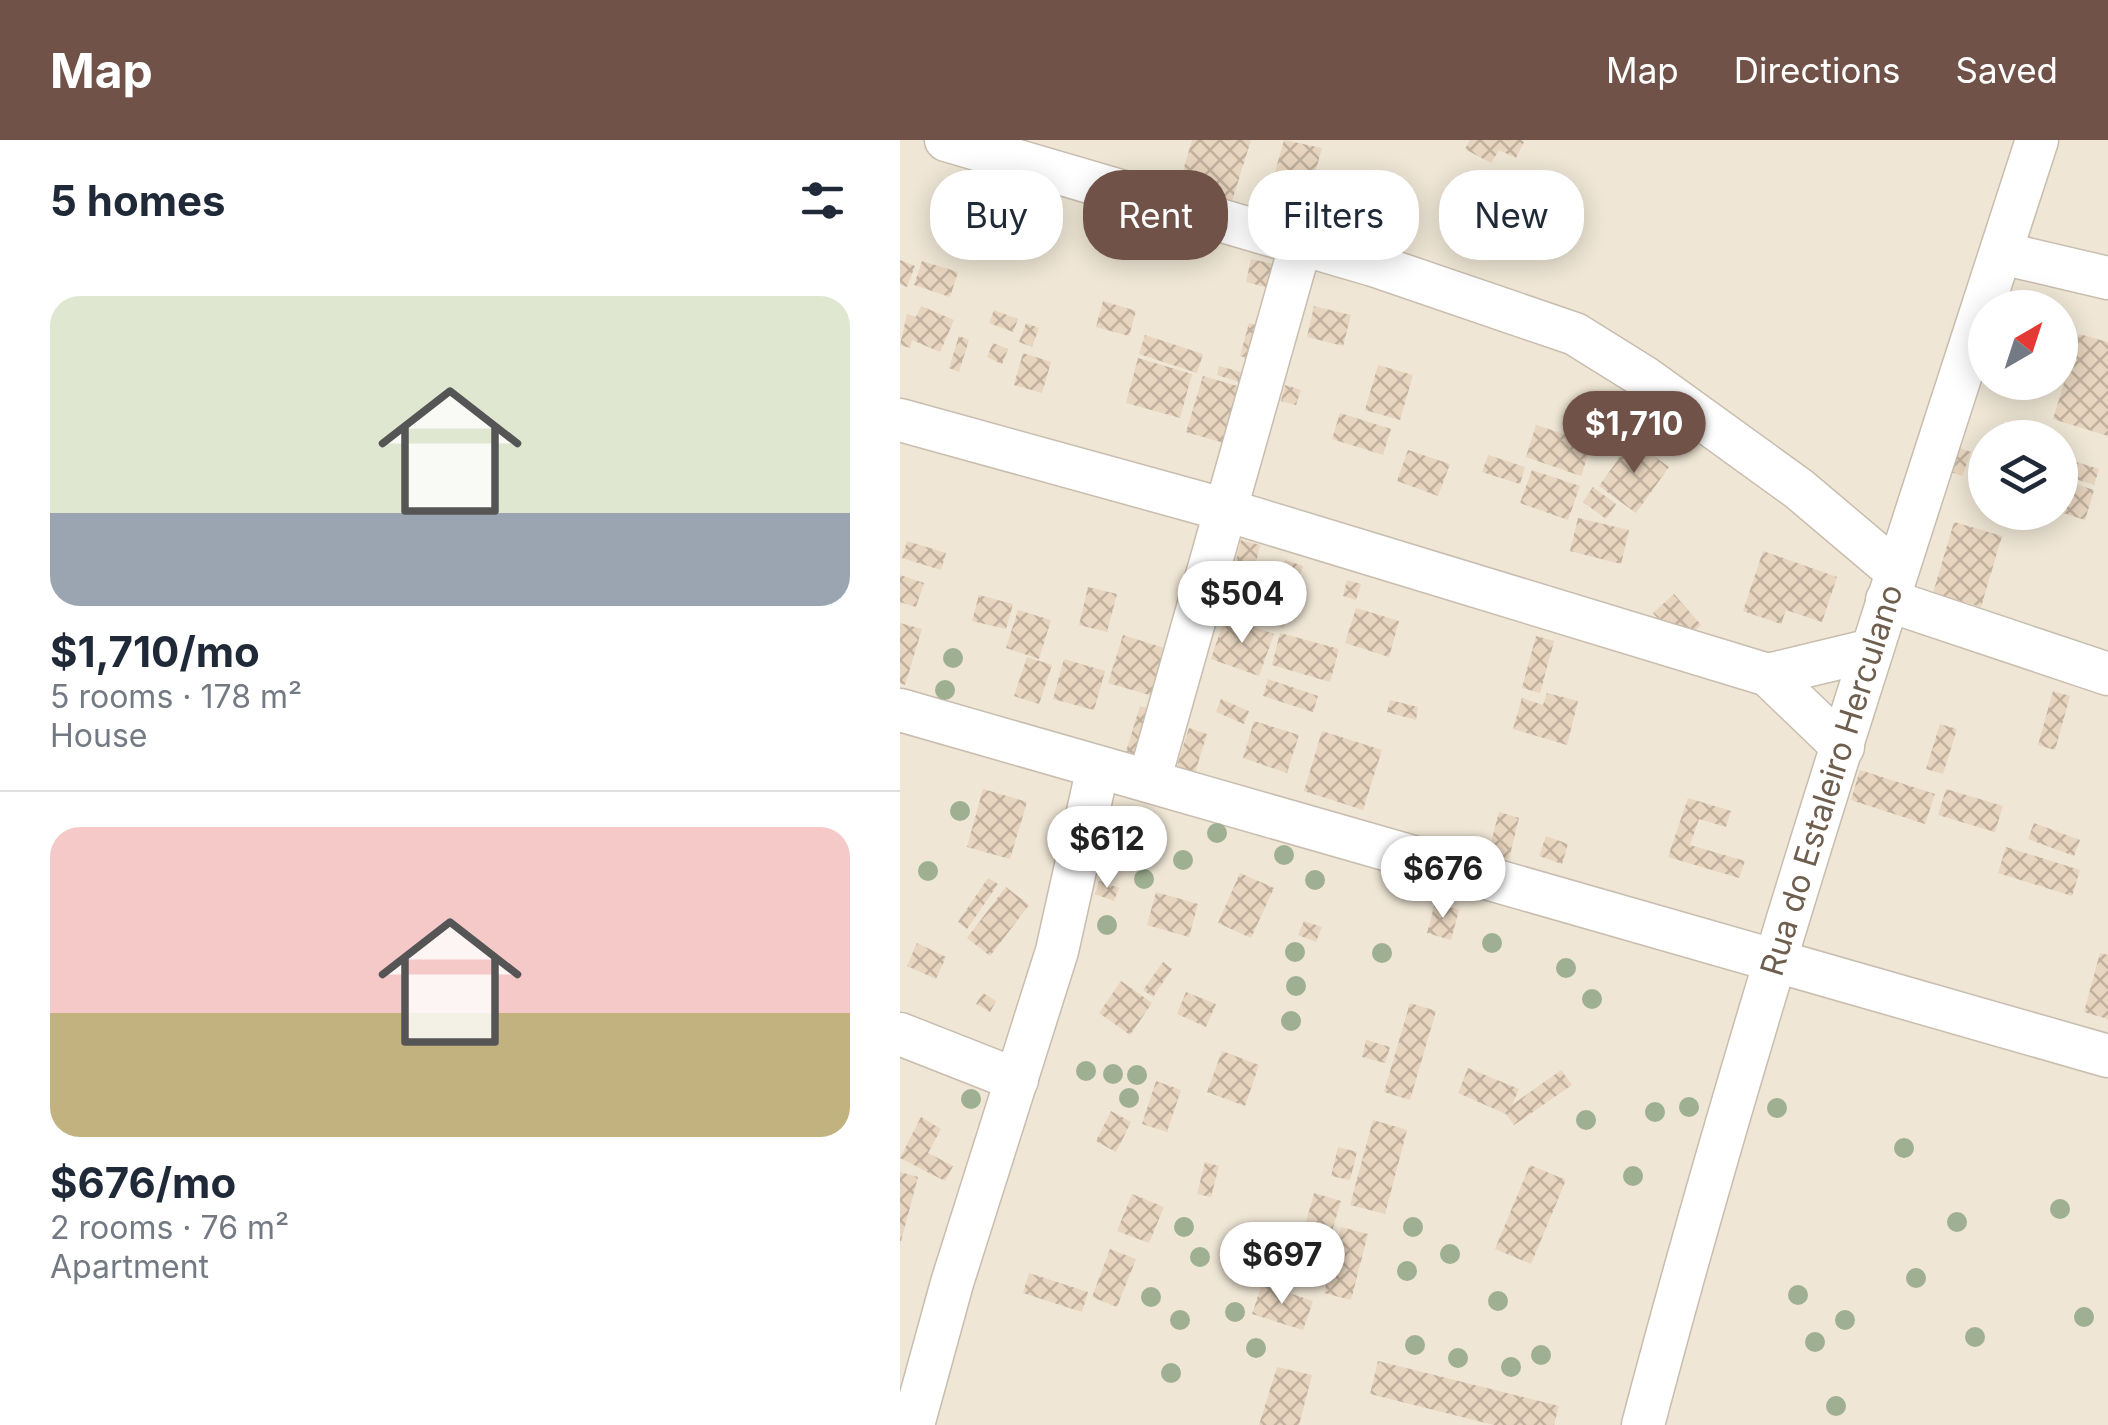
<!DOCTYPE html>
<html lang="en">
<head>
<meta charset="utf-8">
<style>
  :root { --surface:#fff; --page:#f6f6f7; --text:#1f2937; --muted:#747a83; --line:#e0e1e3; --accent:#705248 }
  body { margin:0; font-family:Inter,sans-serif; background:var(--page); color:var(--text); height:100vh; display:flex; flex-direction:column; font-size:38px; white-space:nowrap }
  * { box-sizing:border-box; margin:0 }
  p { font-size:32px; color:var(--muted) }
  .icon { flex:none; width:55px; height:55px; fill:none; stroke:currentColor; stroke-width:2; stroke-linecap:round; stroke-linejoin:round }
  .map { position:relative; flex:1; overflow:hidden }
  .details { display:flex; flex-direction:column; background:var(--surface); width:900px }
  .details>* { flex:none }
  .guide { position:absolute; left:30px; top:30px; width:950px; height:90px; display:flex; gap:20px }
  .needle { width:65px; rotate:39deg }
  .tools { position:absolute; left:1068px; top:150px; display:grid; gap:20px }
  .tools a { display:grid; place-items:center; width:110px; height:110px; border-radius:50%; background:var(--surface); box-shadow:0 5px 25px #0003; font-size:50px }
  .price { position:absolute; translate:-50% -85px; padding:0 22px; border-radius:35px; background:#fff; color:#222; font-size:32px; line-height:65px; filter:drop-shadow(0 2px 5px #0008) }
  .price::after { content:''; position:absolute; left:50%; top:60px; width:30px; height:22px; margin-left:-15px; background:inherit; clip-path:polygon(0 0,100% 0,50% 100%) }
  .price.current { background:var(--accent); color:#fff }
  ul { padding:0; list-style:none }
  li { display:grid; align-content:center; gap:20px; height:530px; padding:0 50px }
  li+li { border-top:2px solid var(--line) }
  li span { display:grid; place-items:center; height:310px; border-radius:30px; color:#555 }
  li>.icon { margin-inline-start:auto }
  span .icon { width:180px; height:180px; fill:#fffc; stroke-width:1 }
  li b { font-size:42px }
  h2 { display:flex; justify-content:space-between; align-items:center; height:120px; padding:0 50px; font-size:42px }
  .chip { padding:0 35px; border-radius:40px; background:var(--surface); box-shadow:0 5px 25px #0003; font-size:35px; line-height:90px }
  .chip.current { background:var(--accent); color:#fff }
  header { display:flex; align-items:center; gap:60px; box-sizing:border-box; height:140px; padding:0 50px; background:var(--accent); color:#fff }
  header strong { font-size:48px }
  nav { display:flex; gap:55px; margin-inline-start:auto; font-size:35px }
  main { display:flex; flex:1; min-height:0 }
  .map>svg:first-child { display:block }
</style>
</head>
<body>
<header>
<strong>Map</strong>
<nav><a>Map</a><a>Directions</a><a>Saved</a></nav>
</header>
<main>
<section class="details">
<h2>5 homes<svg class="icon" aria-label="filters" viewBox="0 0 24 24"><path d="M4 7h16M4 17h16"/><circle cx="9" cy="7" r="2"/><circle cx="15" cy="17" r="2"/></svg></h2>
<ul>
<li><span style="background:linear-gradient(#dfe7d0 70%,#9aa5b1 0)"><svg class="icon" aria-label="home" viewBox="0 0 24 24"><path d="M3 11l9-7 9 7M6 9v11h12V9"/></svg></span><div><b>$1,710/mo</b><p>5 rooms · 178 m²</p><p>House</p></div></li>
<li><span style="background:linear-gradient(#f6c9c9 60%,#c2b280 0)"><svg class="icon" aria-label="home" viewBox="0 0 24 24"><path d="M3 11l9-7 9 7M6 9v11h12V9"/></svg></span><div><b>$676/mo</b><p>2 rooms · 76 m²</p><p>Apartment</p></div></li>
</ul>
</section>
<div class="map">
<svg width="1208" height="1285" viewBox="0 0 1208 1285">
  <defs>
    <pattern id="building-cross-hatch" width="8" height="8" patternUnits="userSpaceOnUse" patternTransform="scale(2.5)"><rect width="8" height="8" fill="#e8d5bf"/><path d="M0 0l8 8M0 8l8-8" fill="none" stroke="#c0b09d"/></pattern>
  </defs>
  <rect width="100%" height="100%" fill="#f9f4e6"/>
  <path fill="#efe6d5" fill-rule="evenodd" d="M 0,0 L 1208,0 L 1208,1285 L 0,1285 ZM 1085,168 L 1160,168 L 1160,242 L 1085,242 ZM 1085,298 L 1160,298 L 1160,372 L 1085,372 Z"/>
  <path fill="url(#building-cross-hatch)" d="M 292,0 L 351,0 L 332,61 L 279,45 Z
    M 384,0 L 422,8 L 404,72 L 367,61 Z
    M 570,0 L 621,0 L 624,2 L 616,18 L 599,10 L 591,23 L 565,9 Z
    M 437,30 L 472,46 L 460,72 L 425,56 Z
    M 64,98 L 76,102 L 71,116 L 59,112 Z
    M 351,119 L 382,126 L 377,150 L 346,142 Z
    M 0,120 L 15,126 L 7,147 L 0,144 Z
    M 22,121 L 58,132 L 50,157 L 14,145 Z
    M 203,161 L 236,171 L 229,196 L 196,187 Z
    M 21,166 L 54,180 L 40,212 L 12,200 L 10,208 L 0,205 L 7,174 L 16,177 Z
    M 414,166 L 451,175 L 443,206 L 407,197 Z
    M 94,170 L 118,179 L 113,192 L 89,183 Z
    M 126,183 L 139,188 L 132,207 L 119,202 Z
    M 349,183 L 372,189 L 363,223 L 340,216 Z
    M 1179,194 L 1208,202 L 1208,296 L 1153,279 Z
    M 245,195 L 303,214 L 297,233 L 239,214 Z
    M 59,196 L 69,200 L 59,232 L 49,228 Z
    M 93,203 L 108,209 L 102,224 L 87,217 Z
    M 123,213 L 151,222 L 142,253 L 114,245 Z
    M 238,218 L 292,234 L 280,278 L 226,263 Z
    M 478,225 L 513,235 L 500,280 L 465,270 Z
    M 319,226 L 358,237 L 355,247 L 317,235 Z
    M 303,236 L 341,247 L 324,303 L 286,292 Z
    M 385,245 L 401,250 L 396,265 L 381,261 Z
    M 440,273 L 491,289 L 483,315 L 432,299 Z
    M 636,285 L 692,303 L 681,336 L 626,317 Z
    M 732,300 L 769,327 L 736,373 L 699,346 Z
    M 1057,307 L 1071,312 L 1062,336 L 1048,331 Z
    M 508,310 L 550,324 L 538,356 L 497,341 Z
    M 588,315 L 625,327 L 620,344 L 582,332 Z
    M 1160,317 L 1199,329 L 1194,345 L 1160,334 Z
    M 632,330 L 680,346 L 668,380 L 620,363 Z
    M 1160,339 L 1194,350 L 1185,380 L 1160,372 Z
    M 693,347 L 716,364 L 706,379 L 683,362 Z
    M 678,378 L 729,390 L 721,424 L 670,411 Z
    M 1054,382 L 1102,396 L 1081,467 L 1033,453 Z
    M 341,400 L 360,405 L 350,449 L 330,444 Z
    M 7,401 L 46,413 L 41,430 L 2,418 Z
    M 863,411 L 937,437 L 922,482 L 886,470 L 881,484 L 843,471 Z
    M 385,420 L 403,426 L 383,488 L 366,482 Z
    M 0,435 L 24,443 L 16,467 L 0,462 Z
    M 447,440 L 461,444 L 456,460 L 443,456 Z
    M 188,447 L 217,454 L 207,492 L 179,485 Z
    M 774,454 L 801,485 L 780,504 L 753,473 Z
    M 79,455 L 113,464 L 106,489 L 72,481 Z
    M 456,468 L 499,481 L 489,517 L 445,503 Z
    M 118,470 L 151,480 L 139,519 L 106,508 Z
    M 325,477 L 374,494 L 359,536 L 311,519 Z
    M 0,483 L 22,489 L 5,545 L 0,543 Z
    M 380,493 L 439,509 L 430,542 L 372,525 Z
    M 223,495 L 277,512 L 263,559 L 208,543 Z
    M 636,496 L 654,501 L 640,553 L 622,548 Z
    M 127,517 L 152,525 L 139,564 L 114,556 Z
    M 164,519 L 205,531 L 194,570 L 153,559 Z
    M 368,539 L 418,556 L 413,572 L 363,556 Z
    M 1153,551 L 1170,556 L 1155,610 L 1138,605 Z
    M 647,553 L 678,561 L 667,605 L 613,589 L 622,558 L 643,565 Z
    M 321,559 L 349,571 L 344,584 L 316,572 Z
    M 490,560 L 518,567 L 516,580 L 487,572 Z
    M 240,566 L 259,572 L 244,624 L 224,618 Z
    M 354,581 L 399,595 L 387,633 L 343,618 Z
    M 1040,584 L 1057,589 L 1043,634 L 1026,629 Z
    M 289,588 L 307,594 L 293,639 L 275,632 Z
    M 422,591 L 482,610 L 463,670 L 404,651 Z
    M 960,630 L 1035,654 L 1025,684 L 951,660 Z
    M 83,649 L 127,662 L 110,719 L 67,707 Z
    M 1046,649 L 1103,666 L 1095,692 L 1038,675 Z
    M 788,658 L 831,671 L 826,687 L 799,679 L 790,705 L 845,721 L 839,738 L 768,717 Z
    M 599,672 L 619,678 L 609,719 L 588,714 Z
    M 1134,683 L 1180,700 L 1174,716 L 1128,699 Z
    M 646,696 L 668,704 L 662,724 L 639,716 Z
    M 1106,707 L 1180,730 L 1172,756 L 1098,733 Z
    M 340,733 L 374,748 L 351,798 L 318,783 Z
    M 88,738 L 98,744 L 67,789 L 58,782 Z
    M 199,741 L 219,748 L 214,761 L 195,754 Z
    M 106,747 L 129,765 L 90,816 L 67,798 Z
    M 256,752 L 298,764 L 289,797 L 247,785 Z
    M 535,763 L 559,770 L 551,800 L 527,793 Z
    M 404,781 L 422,787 L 416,802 L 398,795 Z
    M 17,803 L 46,817 L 36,839 L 7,826 Z
    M 1200,813 L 1208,815 L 1208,879 L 1184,872 Z
    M 263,822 L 272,829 L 253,857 L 243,850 Z
    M 221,841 L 252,863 L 230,895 L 199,873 Z
    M 286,852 L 316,864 L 306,887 L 277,874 Z
    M 83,853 L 96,861 L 90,872 L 76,864 Z
    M 510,863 L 536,871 L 510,960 L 484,952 Z
    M 466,900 L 490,907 L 485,923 L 462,917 Z
    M 322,911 L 359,925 L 345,966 L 307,952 Z
    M 568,928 L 619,949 L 612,965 L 661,930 L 672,945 L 614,985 L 606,974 L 558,953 Z
    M 256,941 L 281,950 L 267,992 L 242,984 Z
    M 211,971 L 231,982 L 216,1012 L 196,1001 Z
    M 21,977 L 41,989 L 28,1013 L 53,1026 L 45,1041 L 0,1018 Z
    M 473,980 L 507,990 L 485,1074 L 450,1065 Z
    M 438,1007 L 457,1012 L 450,1040 L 431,1036 Z
    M 305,1022 L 319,1026 L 311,1057 L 297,1054 Z
    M 630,1025 L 666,1040 L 631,1124 L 595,1109 Z
    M 0,1032 L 18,1037 L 1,1101 L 0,1101 Z
    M 414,1053 L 441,1061 L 424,1118 L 398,1111 Z
    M 232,1054 L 264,1067 L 249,1103 L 217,1091 Z
    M 441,1087 L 468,1094 L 451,1160 L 424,1153 Z
    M 210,1109 L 236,1119 L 217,1167 L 192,1157 Z
    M 129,1133 L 188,1152 L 182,1172 L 123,1153 Z
    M 362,1144 L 413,1161 L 403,1190 L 352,1174 Z
    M 478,1221 L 659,1266 L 654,1285 L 594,1285 L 470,1254 Z
    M 377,1227 L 412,1235 L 399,1285 L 359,1285 Z"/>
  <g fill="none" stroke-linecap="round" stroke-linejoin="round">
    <g stroke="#c8bdae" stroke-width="45">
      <g id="minor">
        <path d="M 46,0 L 473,125 L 675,194 L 744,237 L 899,349 L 996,431"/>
        <path d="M 1101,113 L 1208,138"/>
        <path d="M 0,280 L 326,370 L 868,535 L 943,607"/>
        <path d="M 987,460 L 1208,534"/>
        <path d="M 868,535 L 972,510"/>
        <path d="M 0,570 L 1208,916"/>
        <path d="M 249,641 L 401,103"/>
        <path d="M 0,894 L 117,940"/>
        <path d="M 13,1285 L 52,1143 L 157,811 L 198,627"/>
        <path id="s1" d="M 743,1285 C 857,852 999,426 1137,0"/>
      </g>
    </g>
    <use href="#minor" stroke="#fff" stroke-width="42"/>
  </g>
  <g fill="#9eb091">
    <circle cx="53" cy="518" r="10"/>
    <circle cx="45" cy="550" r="10"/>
    <circle cx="60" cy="671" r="10"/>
    <circle cx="317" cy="693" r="10"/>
    <circle cx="384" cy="715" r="10"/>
    <circle cx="283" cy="720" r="10"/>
    <circle cx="28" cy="731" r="10"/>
    <circle cx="244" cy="739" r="10"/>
    <circle cx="415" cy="740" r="10"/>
    <circle cx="207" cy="785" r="10"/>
    <circle cx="592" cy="803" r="10"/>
    <circle cx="395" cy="812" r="10"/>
    <circle cx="482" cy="813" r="10"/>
    <circle cx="666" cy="828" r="10"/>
    <circle cx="396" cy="846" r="10"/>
    <circle cx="692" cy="859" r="10"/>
    <circle cx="391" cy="881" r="10"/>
    <circle cx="186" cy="931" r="10"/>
    <circle cx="213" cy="934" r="10"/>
    <circle cx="237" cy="935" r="10"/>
    <circle cx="229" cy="958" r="10"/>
    <circle cx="71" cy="959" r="10"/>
    <circle cx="789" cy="967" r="10"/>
    <circle cx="877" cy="968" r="10"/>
    <circle cx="755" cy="972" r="10"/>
    <circle cx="686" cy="980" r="10"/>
    <circle cx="1004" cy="1008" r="10"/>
    <circle cx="733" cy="1036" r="10"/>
    <circle cx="1160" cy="1069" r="10"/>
    <circle cx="1057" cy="1082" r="10"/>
    <circle cx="284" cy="1087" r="10"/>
    <circle cx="513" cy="1087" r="10"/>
    <circle cx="550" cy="1114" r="10"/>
    <circle cx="300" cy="1117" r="10"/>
    <circle cx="372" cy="1127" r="10"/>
    <circle cx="507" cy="1131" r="10"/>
    <circle cx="1016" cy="1138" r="10"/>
    <circle cx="898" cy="1155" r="10"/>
    <circle cx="251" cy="1157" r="10"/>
    <circle cx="598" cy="1161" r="10"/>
    <circle cx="335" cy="1172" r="10"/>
    <circle cx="1184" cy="1177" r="10"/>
    <circle cx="280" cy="1180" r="10"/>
    <circle cx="945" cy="1180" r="10"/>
    <circle cx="1075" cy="1197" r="10"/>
    <circle cx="915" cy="1202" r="10"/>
    <circle cx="515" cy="1205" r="10"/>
    <circle cx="356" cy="1208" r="10"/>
    <circle cx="641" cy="1215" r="10"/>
    <circle cx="558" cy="1218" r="10"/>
    <circle cx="611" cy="1227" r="10"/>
    <circle cx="271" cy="1233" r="10"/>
    <circle cx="936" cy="1266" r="10"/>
  </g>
  <g text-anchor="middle" stroke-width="9" stroke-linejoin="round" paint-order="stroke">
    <g font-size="32" fill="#6e5e4e" stroke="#fcf8ec">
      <text dy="11" stroke="none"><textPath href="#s1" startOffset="672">Rua do Estaleiro Herculano</textPath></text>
    </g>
  </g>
</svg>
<div class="tools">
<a><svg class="needle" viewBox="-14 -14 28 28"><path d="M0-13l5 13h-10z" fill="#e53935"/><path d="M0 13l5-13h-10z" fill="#747a83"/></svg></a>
<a><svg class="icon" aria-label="layers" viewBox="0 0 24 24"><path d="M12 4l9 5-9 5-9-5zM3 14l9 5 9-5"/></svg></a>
</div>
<b class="price current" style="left:734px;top:336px">$1,710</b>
<b class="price" style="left:342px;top:506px">$504</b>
<b class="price" style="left:207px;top:751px">$612</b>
<b class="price" style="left:543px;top:781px">$676</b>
<b class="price" style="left:382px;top:1167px">$697</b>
<div class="guide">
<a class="chip">Buy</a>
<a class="chip current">Rent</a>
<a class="chip">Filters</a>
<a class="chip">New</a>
</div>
</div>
</main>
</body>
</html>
